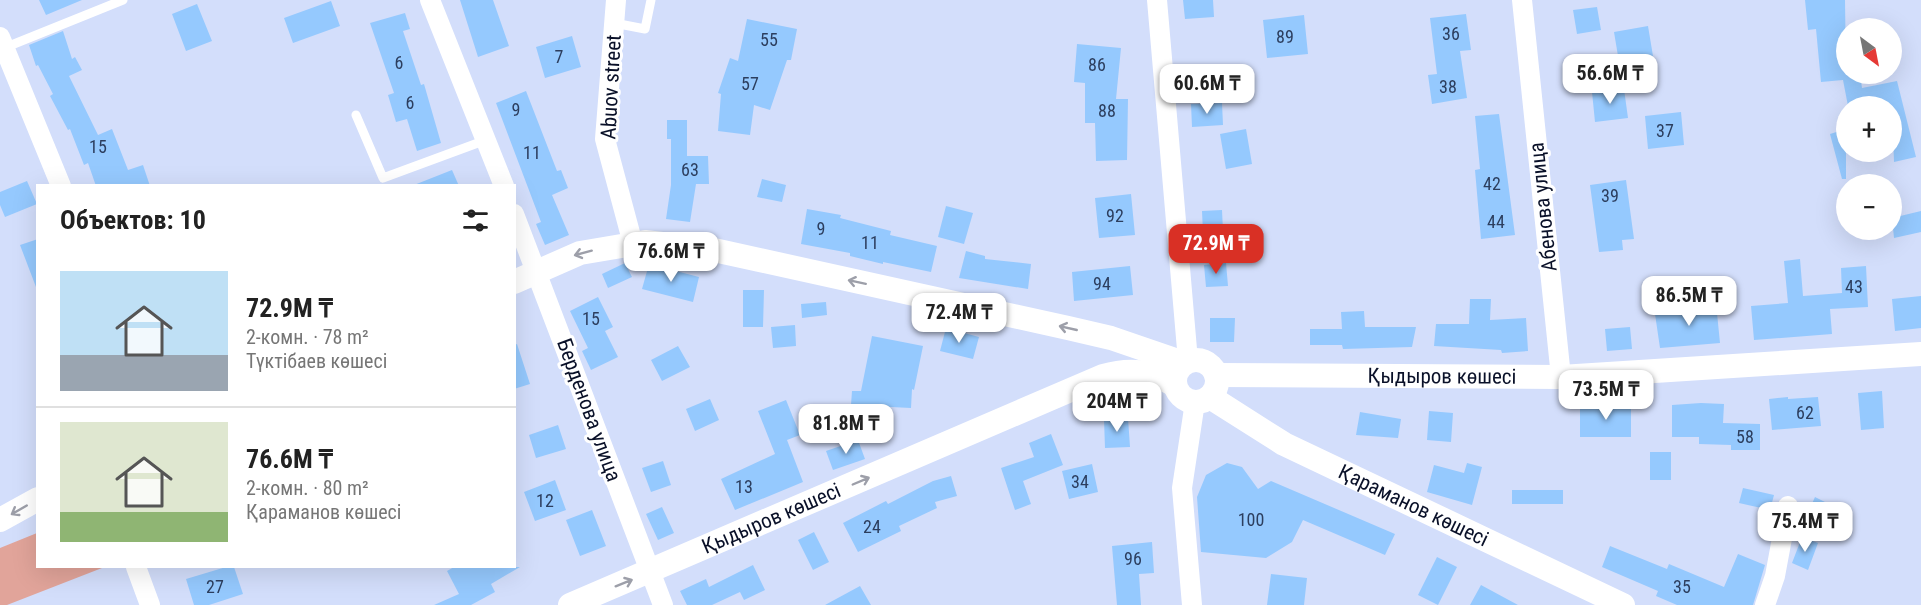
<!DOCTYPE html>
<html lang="ru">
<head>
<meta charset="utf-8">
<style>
  :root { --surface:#fff; --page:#f6f6f6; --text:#222; --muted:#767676; --line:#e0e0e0; --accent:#d93025 }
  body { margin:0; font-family:"Roboto Condensed",sans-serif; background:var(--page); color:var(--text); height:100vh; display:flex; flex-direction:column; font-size:22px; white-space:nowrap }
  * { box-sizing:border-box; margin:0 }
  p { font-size:20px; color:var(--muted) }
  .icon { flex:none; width:33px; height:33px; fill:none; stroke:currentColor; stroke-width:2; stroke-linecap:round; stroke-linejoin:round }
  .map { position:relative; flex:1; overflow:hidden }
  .sheet { position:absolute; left:36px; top:184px; width:480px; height:384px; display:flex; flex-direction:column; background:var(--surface); border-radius:0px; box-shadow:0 6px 24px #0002 }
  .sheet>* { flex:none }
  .needle { width:39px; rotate:148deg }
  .fabs { position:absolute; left:1836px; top:18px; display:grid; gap:12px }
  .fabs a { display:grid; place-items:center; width:66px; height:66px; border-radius:50%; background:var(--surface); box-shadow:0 6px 24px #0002; font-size:30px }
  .price { position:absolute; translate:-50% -51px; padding:0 14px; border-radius:12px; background:#fff; color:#222; font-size:20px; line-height:39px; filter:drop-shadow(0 2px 3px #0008) }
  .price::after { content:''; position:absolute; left:50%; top:36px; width:18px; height:14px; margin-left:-9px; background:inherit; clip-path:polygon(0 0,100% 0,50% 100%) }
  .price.active { background:var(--accent); color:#fff }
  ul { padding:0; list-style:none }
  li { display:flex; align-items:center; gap:18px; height:150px; padding:0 24px }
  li+li { border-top:2px solid var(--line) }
  li span { display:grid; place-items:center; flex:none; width:168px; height:120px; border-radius:0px; color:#555 }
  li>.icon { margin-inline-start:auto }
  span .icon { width:72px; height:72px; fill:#fffc; stroke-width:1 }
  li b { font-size:26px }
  h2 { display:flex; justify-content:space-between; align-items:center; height:72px; padding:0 24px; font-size:26px }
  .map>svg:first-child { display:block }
</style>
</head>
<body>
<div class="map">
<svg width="1921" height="605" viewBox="0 0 1921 605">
  <rect width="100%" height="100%" fill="#d3defb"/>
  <path fill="#e1a49a" d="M 37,533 L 38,567 L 102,568 L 7,605 L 0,605 L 0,548 Z"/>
  <path fill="#95c9fe" d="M 39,0 L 82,0 L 46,15 Z
    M 460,0 L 493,0 L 509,46 L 478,57 Z
    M 1183,0 L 1213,0 L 1214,17 L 1185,19 Z
    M 1805,0 L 1845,0 L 1846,74 L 1860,74 L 1862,88 L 1897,81 L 1916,157 L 1894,162 L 1892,106 L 1848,106 L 1843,80 L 1821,82 L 1816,29 L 1808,30 Z
    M 331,1 L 340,26 L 293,43 L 284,18 Z
    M 197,4 L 212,41 L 186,51 L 172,14 Z
    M 1597,7 L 1601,30 L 1577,34 L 1573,10 Z
    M 405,13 L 410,29 L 403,31 L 421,85 L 424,84 L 441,143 L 417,151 L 407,119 L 396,122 L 388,95 L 394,93 L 370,23 Z
    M 1466,14 L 1471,50 L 1460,51 L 1467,98 L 1432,104 L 1428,75 L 1437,74 L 1430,18 Z
    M 1304,15 L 1308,54 L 1267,58 L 1263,20 Z
    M 747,19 L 797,29 L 791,60 L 787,60 L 770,110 L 754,105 L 750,135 L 718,131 L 721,94 L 718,93 L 730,58 L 738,61 Z
    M 1648,26 L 1653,56 L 1619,62 L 1614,32 Z
    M 63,31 L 72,59 L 75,57 L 82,70 L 69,76 L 98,135 L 112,129 L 128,170 L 143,165 L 150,186 L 96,186 L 88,163 L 84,165 L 70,129 L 68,130 L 50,96 L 53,94 L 38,65 L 36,66 L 29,45 Z
    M 572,36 L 581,67 L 545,78 L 536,47 Z
    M 1077,44 L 1121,48 L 1116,99 L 1128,99 L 1127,160 L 1096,161 L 1095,123 L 1085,123 L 1085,83 L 1074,82 Z
    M 1624,89 L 1628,118 L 1595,122 L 1592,92 Z
    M 526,91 L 557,171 L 561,170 L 568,188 L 552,195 L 569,235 L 545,245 L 536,224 L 541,222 L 496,103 Z
    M 1222,103 L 1223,125 L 1192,127 L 1191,104 Z
    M 1681,112 L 1684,145 L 1648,149 L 1645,116 Z
    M 1499,114 L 1515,235 L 1481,239 L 1475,170 L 1480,169 L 1475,116 Z
    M 667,120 L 687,120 L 687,156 L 708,156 L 709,184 L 696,184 L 690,222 L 666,219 L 671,185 L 671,139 L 667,139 Z
    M 1246,129 L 1252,164 L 1226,169 L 1220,134 Z
    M 1846,129 L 1846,179 L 1842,179 L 1830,134 Z
    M 452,170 L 459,186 L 415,186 L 414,185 Z
    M 762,179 L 786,185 L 782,202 L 757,197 Z
    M 1626,180 L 1634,239 L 1622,240 L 1623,250 L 1599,252 L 1590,185 Z
    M 27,181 L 37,204 L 5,217 L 0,205 L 0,192 Z
    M 1131,194 L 1135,235 L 1099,238 L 1095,198 Z
    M 946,206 L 973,213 L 964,244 L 938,237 Z
    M 807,209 L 841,215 L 840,218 L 891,231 L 890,235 L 937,246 L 931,272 L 883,262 L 883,264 L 850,256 L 850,253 L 801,244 Z
    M 1222,210 L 1223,231 L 1203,233 L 1202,211 Z
    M 1921,211 L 1921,232 L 1894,238 L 1892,218 Z
    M 38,239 L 38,286 L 36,287 L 20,245 Z
    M 966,251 L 985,256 L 985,259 L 1031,264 L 1028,289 L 959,278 Z
    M 1800,259 L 1803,296 L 1842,293 L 1841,268 L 1866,266 L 1868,307 L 1830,309 L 1832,334 L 1754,340 L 1751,306 L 1788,303 L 1784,261 Z
    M 625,263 L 632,277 L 608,288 L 602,274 Z
    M 1226,263 L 1228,286 L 1206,287 L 1204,265 Z
    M 649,264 L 699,277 L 693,302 L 642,289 Z
    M 1130,266 L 1133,295 L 1074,301 L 1072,272 Z
    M 743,290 L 764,290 L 763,327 L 743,327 Z
    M 1921,296 L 1921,328 L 1895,331 L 1892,299 Z
    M 598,297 L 613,327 L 605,331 L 618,357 L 591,370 L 582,351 L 588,348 L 570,311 Z
    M 1470,299 L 1491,299 L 1490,320 L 1526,318 L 1528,351 L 1502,353 L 1501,350 L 1434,346 L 1436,324 L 1469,324 Z
    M 826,302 L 827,315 L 802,318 L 801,304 Z
    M 1716,303 L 1720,343 L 1660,348 L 1655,314 L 1685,310 L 1684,306 Z
    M 1364,311 L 1365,327 L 1416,327 L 1412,347 L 1343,349 L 1342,345 L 1310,345 L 1310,329 L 1342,329 L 1341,312 Z
    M 1210,318 L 1235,318 L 1234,342 L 1210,342 Z
    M 795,325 L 796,346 L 773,348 L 771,327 Z
    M 1630,327 L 1632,349 L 1607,351 L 1605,329 Z
    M 946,328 L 979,337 L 973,359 L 940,351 Z
    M 872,336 L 923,346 L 914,390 L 912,389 L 911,408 L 851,405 L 852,391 L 861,391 Z
    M 517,344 L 530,384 L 514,389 L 514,345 Z
    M 678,346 L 690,367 L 662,381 L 651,360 Z
    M 1882,391 L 1884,428 L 1861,430 L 1858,393 Z
    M 1788,397 L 1788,399 L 1818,397 L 1821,426 L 1772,430 L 1769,399 Z
    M 710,399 L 719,420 L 695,431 L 686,409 Z
    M 786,400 L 800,435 L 787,440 L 803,482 L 735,510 L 721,479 L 775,454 L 758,411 Z
    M 1701,403 L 1724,404 L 1723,423 L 1760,424 L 1760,450 L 1731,450 L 1731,445 L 1699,444 L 1699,437 L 1672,437 L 1672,405 Z
    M 1580,406 L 1631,406 L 1631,437 L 1580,437 Z
    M 1429,411 L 1453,413 L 1451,442 L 1427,440 Z
    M 1360,412 L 1401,419 L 1398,438 L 1356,435 Z
    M 1128,418 L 1130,447 L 1105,448 L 1104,419 Z
    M 558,425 L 566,449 L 536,458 L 529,435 Z
    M 1051,434 L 1063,465 L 1023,481 L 1031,504 L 1015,510 L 1001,468 L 1034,457 L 1029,443 Z
    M 858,440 L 865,459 L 833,470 L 826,451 Z
    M 1650,452 L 1671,452 L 1671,480 L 1650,480 Z
    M 663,461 L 671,485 L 651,492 L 642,468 Z
    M 1227,463 L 1242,467 L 1258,489 L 1271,481 L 1395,534 L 1385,555 L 1303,520 L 1292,542 L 1266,558 L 1201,552 L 1197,497 L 1206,475 Z
    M 1467,463 L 1482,467 L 1472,505 L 1427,492 L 1434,465 L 1464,473 Z
    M 1092,464 L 1098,492 L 1069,499 L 1062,471 Z
    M 951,476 L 957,496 L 935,502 L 937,508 L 899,526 L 901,531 L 858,552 L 843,523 L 886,501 L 888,504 L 933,481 Z
    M 555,480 L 566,510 L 535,521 L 524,492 Z
    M 1743,488 L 1774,495 L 1770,510 L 1739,503 Z
    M 1512,490 L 1563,490 L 1563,504 L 1512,504 Z
    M 1815,497 L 1827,503 L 1812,535 L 1800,530 Z
    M 662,507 L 674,533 L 658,540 L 646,514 Z
    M 592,510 L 606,546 L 580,556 L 566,520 Z
    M 814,532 L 829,562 L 813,570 L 798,540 Z
    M 1802,537 L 1818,543 L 1808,570 L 1792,563 Z
    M 1152,542 L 1154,573 L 1139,574 L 1141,605 L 1117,605 L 1112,546 Z
    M 1610,546 L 1667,569 L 1669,564 L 1724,587 L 1738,554 L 1765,565 L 1753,605 L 1677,605 L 1656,596 L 1658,591 L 1602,567 Z
    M 1437,557 L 1457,567 L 1438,605 L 1418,595 Z
    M 753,565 L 765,590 L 744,600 L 740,592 L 712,605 L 687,605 L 680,591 L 706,579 L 709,587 Z
    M 226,567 L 234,567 L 243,594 L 209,605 L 194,605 L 186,579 Z
    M 454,567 L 520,567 L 491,584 L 495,592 L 471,605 L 434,605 L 459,594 L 447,571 Z
    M 1271,574 L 1307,578 L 1304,605 L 1267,605 Z
    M 1481,585 L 1518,605 L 1470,605 Z
    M 860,586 L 871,605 L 825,605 Z"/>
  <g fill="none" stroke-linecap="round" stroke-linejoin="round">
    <path stroke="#fff" stroke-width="9" d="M 614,23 L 645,29 L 651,0
      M 4,48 L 123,0
      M 356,115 L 383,178 L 486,140"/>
    <path stroke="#fff" stroke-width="20" d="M 430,0 L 504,186
      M 616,0 L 605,139 L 633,244
      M 1157,0 L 1188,361
      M 1522,0 L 1561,377
      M 0,37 L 61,186
      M 514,214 L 663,605
      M 136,567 L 150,605
      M 1192,605 L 1182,488 L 1195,402
      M 1765,605 L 1775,576 L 1788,506"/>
    <g stroke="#fff" stroke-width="24">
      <path d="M 514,282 L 580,253 L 645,242 L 714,250 L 1068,328 L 1111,338 L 1184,363"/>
      <circle cx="1196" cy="381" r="21"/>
      <path id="s1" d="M 1216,375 L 1561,377 L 1921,354"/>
      <path id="s2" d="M 1210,397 L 1284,444 L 1623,605"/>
      <path d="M 0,520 L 38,499"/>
      <path id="s3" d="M 570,605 L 1103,376 C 1131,368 1150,371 1175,385"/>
    </g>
  </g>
  <defs><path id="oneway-shaft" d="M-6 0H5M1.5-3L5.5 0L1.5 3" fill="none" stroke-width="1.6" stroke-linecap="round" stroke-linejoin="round" transform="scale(1.5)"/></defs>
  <g stroke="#9d9fa9">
    <use href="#oneway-shaft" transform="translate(583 253) rotate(165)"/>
    <use href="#oneway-shaft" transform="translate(857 282) rotate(-168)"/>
    <use href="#oneway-shaft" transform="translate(1068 328) rotate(-167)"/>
    <use href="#oneway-shaft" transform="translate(861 481) rotate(-23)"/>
    <use href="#oneway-shaft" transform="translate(19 510) rotate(150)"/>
    <use href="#oneway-shaft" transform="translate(624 583) rotate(-22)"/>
  </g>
  <g text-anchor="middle" stroke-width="6" stroke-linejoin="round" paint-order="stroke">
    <g font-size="18" fill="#2c3e5e">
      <text x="1451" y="40">36</text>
      <text x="1285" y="43">89</text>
      <text x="769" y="46">55</text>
      <text x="559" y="63">7</text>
      <text x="399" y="69">6</text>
      <text x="1097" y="71">86</text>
      <text x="750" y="90">57</text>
      <text x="1448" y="93">38</text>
      <text x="410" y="109">6</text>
      <text x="516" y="116">9</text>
      <text x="1107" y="117">88</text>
      <text x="1665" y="137">37</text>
      <text x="98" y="153">15</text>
      <text x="532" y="159">11</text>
      <text x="690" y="176">63</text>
      <text x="1492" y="190">42</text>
      <text x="1610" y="202">39</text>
      <text x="1115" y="222">92</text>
      <text x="1496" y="228">44</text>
      <text x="821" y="235">9</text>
      <text x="870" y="249">11</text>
      <text x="1102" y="290">94</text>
      <text x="1854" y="293">43</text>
      <text x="591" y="325">15</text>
      <text x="1805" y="419">62</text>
      <text x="1745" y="443">58</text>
      <text x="1080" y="488">34</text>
      <text x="744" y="493">13</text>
      <text x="545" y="507">12</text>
      <text x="1251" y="526">100</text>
      <text x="872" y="533">24</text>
      <text x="1133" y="565">96</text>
      <text x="215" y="593">27</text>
      <text x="1682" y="593">35</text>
    </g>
    <g font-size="21" fill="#091028" stroke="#fff">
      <text transform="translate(611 87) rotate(-87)" y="7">Abuov street</text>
      <text transform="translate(1543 207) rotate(-96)" y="7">Абенова улица</text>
      <text dy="7" stroke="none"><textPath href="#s1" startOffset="226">Қыдыров көшесі</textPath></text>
      <text transform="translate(589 410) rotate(70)" y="7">Берденова улица</text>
      <text dy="7" stroke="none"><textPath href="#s2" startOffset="231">Қараманов көшесі</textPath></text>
      <text dy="7" stroke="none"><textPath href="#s3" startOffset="219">Қыдыров көшесі</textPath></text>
    </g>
  </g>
</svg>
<div class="fabs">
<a><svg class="needle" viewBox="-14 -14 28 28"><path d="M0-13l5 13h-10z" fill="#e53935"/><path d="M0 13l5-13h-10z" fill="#767676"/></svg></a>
<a>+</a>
<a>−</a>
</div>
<b class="price" style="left:1610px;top:105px">56.6M ₸</b>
<b class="price" style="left:1207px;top:115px">60.6M ₸</b>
<b class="price active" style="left:1216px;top:275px">72.9M ₸</b>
<b class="price" style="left:671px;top:283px">76.6M ₸</b>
<b class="price" style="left:1689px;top:327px">86.5M ₸</b>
<b class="price" style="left:959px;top:344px">72.4M ₸</b>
<b class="price" style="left:1606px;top:421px">73.5M ₸</b>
<b class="price" style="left:1117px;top:433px">204M ₸</b>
<b class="price" style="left:846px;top:455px">81.8M ₸</b>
<b class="price" style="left:1805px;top:553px">75.4M ₸</b>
<section class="sheet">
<h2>Объектов: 10<svg class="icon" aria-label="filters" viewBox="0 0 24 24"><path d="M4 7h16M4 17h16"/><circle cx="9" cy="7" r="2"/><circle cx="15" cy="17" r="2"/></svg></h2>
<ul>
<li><span style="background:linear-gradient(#bfe0f5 70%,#9aa5b1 0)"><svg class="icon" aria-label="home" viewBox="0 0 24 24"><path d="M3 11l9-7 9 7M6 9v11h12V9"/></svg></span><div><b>72.9M ₸</b><p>2-комн. · 78 m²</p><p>Түктібаев көшесі</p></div></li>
<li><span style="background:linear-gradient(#dfe7d0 75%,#8fb573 0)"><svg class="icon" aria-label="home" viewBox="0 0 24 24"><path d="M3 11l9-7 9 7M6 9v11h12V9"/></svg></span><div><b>76.6M ₸</b><p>2-комн. · 80 m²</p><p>Қараманов көшесі</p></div></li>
</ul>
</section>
</div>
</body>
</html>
